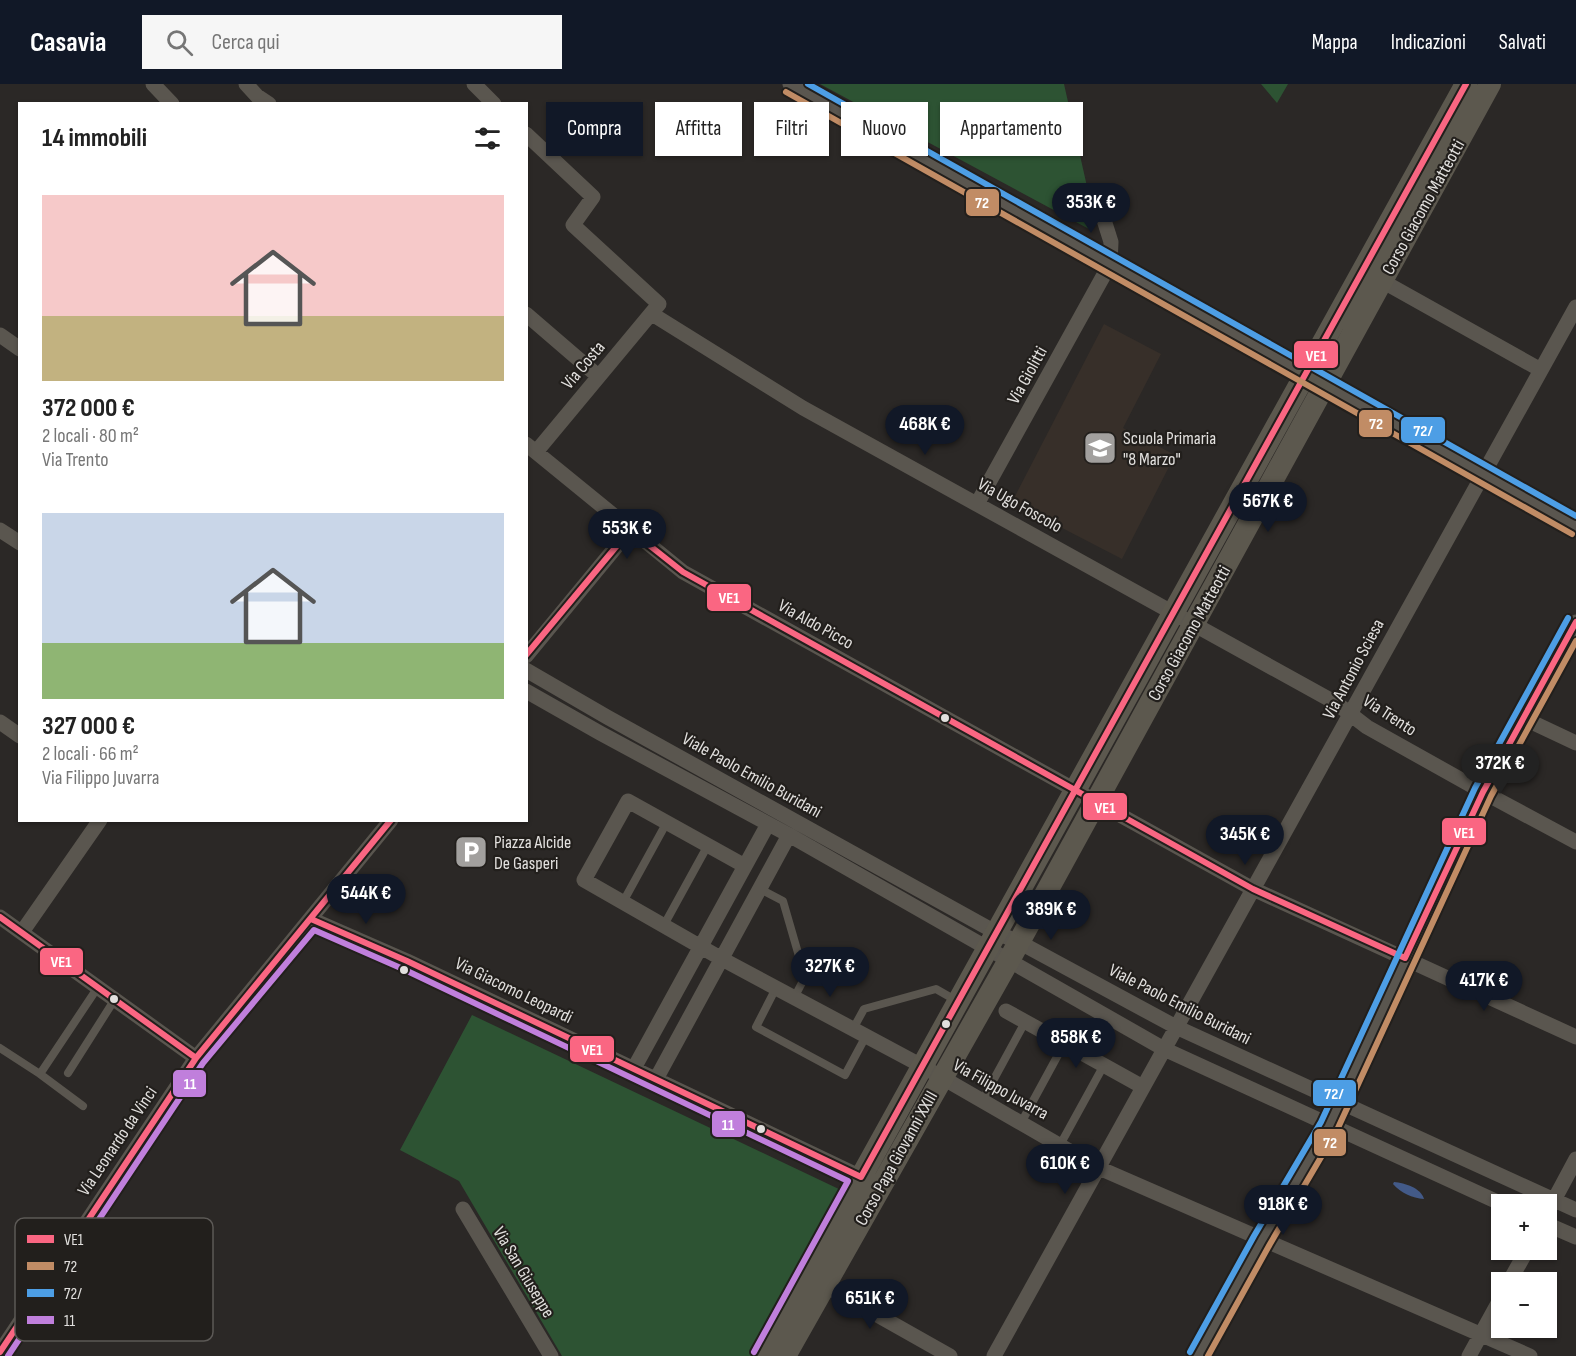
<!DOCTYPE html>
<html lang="it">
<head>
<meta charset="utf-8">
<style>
  :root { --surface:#fff; --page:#f6f6f6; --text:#222; --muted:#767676; --accent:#111827 }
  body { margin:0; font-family:"Sofia Sans Condensed",sans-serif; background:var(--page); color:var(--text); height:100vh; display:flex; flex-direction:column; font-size:22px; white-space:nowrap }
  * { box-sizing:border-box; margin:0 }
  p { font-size:20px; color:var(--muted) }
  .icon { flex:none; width:33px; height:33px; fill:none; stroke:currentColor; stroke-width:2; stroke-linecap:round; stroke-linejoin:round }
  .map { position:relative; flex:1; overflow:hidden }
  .side { position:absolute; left:18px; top:18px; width:510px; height:720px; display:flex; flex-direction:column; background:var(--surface); border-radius:0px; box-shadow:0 2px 4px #0004 }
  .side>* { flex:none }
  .guide { position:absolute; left:546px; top:18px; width:570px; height:54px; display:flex; gap:12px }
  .fabs { position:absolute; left:1491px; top:1110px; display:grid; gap:12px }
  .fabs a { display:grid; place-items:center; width:66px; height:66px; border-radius:0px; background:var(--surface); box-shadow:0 2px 4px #0004; font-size:30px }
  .price { position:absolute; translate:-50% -51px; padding:0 14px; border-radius:21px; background:var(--accent); color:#fff; font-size:20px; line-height:39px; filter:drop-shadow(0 2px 3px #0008) }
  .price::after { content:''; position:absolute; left:50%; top:36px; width:18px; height:14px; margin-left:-9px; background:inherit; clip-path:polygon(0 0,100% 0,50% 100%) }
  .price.on { background:#222; color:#fff }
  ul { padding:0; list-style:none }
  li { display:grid; align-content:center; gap:12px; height:318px; padding:0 24px }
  li span { display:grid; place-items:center; height:186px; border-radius:0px; color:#555 }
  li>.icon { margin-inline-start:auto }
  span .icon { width:108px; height:108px; fill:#fffc; stroke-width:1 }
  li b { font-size:26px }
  h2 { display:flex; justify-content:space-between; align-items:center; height:72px; padding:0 24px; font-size:26px }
  .chip { padding:0 21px; border-radius:0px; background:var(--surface); box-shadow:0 2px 4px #0004; font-size:21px; line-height:54px }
  .chip.on { background:var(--accent); color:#fff }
  header { display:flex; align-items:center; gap:36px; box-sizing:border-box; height:84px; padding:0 30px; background:var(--accent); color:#fff }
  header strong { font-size:28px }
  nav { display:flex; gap:33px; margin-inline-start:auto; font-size:21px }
  .search { width:420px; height:54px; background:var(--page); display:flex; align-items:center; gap:15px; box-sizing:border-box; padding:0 21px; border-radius:0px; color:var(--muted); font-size:22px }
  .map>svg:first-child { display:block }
</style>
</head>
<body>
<header>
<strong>Casavia</strong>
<div class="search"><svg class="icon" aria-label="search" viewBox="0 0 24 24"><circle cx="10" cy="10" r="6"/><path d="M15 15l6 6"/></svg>Cerca qui</div>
<nav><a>Mappa</a><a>Indicazioni</a><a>Salvati</a></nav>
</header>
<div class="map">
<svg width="1576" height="1272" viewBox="0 0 1576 1272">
  <rect width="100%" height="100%" fill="#2b2826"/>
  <path fill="#372f29" d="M 1104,240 L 1161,270 L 1123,344 L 1175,371 L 1122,475 L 1012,418 Z"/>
  <path fill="#2d5333" d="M 820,0 L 1064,0 L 1088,107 L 1089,145 Z
    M 1261,0 L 1288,0 L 1277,19 Z
    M 472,931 L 843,1107 L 752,1272 L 562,1272 L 459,1097 L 400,1066 Z"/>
  <path fill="#435a88" d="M 1394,1098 C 1405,1099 1421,1104 1424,1115 C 1412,1114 1401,1109 1393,1100 Z"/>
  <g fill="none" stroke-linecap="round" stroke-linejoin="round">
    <path stroke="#5a564f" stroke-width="8" d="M 760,805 L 783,817 L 805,893 L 794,914
      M 623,818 L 667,738
      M 664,841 L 708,761
      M 776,904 L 756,943 L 845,991 L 866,952
      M 853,945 L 864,925 L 936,905 L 957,917
      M 0,964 L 40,990 L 98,903
      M 68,989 L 115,915
      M 40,990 L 83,1022
      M 982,1017 L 1025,938
      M 1021,1039 L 1064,960
      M 1060,1061 L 1104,981"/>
    <path stroke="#5a564f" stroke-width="15" d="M 153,0 L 172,20
      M 246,0 L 257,12 L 269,20
      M 474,0 L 494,20
      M 790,0 L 1576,442
      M 526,50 L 593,113 L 573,141 L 659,220 L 536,368
      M 1382,197 L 1541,286
      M 526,230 L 598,292
      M 652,230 L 803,324 L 1336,619 L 1367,643 L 1483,708 L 1576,758
      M 0,251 L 20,265
      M 526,360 L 683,488 L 1253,805 L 1576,953
      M 977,420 L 1110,180 L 1111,158 L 1098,117
      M 0,446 L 20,459
      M 526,572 L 630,446
      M 526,586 L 607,633 L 997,849 L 1019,858 L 1176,943 L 1576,1126
      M 526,607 L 600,649 L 789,751 L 1164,965 L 1502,1120
      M 1523,634 L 1576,659
      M 0,638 L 20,652
      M 745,782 L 628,717 L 584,796 L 722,875 L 922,982 L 1099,1084 L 1530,1272
      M 0,833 L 196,974
      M 311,835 L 407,877 L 861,1093
      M 22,848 L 100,736
      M 1006,927 L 1143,1003
      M 633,986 L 768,740
      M 655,997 L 789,751
      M 463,1125 L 551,1272
      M 1546,1131 L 1576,1075
      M 1546,1140 L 1576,1153
      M 817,1197 L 950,1272
      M 1509,1198 L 1527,1166
      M 0,1268 L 196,974 L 391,736
      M 994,1272 L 1576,223
      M 1198,1272 L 1262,1156 L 1329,1042 L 1483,708 L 1576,538
      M 1469,1272 L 1502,1212"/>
    <path stroke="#5c584e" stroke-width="22" d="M 762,1272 L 1466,0
      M 785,1272 L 1013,869 L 1490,0"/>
    <g stroke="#221f1c" stroke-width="10">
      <path id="bus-1" d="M 526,571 L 630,446 L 683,488 L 1253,805 L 1405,874 L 1483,708 L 1576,538
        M 0,833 L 196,974
        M 311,835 L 407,877 L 861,1093 L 1466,0
        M 0,1268 L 196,974 L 391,736"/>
    </g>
    <g stroke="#221f1c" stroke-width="10">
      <path id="bus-2" d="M 786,8 L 1572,450
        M 1208,1272 L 1270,1160 L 1337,1046 L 1491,712 L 1576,557"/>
    </g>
    <g stroke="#221f1c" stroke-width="10">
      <path id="bus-3" d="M 808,0 L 1576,432
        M 1190,1268 L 1254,1152 L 1321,1038 L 1475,704 L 1568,534"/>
    </g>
    <g stroke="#221f1c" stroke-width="10">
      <path id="bus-4" d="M 8,1272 L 203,979 L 314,846 L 403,885 L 848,1097 L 754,1268"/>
    </g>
    <use href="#bus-1" stroke="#fa6682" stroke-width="6"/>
    <use href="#bus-2" stroke="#c18c65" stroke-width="6"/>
    <use href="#bus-3" stroke="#4d9ee5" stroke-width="6"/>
    <use href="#bus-4" stroke="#c07fdc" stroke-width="6"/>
  </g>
  <defs>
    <g id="school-square" transform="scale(1.725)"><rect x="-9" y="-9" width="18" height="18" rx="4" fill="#a2a09e" stroke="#221f1c"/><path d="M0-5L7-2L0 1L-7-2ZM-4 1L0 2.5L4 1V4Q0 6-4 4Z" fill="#fff"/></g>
    <g id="parking-square" transform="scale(1.725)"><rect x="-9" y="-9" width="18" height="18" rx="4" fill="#a2a09e" stroke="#221f1c"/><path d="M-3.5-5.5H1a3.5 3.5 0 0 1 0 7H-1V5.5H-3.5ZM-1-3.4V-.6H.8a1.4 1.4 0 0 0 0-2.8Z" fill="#fff"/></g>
  </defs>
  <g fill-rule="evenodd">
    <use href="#school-square" x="1100" y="364"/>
    <use href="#parking-square" x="471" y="768"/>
  </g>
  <g fill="#e2e0de" stroke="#221f1c" stroke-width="2">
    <circle cx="945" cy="634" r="5"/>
    <circle cx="404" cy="886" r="5"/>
    <circle cx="114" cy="915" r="5"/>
    <circle cx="946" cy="940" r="5"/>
    <circle cx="761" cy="1045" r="5"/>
  </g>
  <g text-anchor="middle" stroke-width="4.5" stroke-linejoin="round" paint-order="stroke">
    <g font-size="18" fill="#e2e0de" stroke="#221f1c">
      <text transform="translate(1423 123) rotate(-61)" y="6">Corso Giacomo Matteotti</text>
      <text transform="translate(583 281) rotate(-50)" y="6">Via Costa</text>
      <text transform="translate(1027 291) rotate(-61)" y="6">Via Giolitti</text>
      <text transform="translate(1020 421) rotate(29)" y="6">Via Ugo Foscolo</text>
      <text transform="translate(816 540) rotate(29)" y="6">Via Aldo Picco</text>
      <text transform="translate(1189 549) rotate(-61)" y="6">Corso Giacomo Matteotti</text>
      <text transform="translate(1353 585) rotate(-62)" y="6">Via Antonio Sciesa</text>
      <text transform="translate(1390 631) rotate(33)" y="6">Via Trento</text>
      <text transform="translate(752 691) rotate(29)" y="6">Viale Paolo Emilio Buridani</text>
      <text transform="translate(514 906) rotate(26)" y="6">Via Giacomo Leopardi</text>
      <text transform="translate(1180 920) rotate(27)" y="6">Viale Paolo Emilio Buridani</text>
      <text transform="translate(1001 1005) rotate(29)" y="6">Via Filippo Juvarra</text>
      <text transform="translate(117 1057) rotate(-56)" y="6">Via Leonardo da Vinci</text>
      <text transform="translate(896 1074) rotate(-61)" y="6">Corso Papa Giovanni XXIII</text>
      <text transform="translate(524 1188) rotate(59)" y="6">Via San Giuseppe</text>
    </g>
    <g font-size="18" fill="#e2e0de" stroke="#221f1c" text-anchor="start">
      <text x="1123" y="360">Scuola Primaria<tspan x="1123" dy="21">"8 Marzo"</tspan></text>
      <text x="494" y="764">Piazza Alcide<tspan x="494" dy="21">De Gasperi</tspan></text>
    </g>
  </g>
  <rect x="15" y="1134" width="198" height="123" rx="9" fill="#221f1c" stroke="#5c5956" stroke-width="1.5"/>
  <rect x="27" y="1151" width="27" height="8" fill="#fa6682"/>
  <rect x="27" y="1178" width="27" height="8" fill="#c18c65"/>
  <rect x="27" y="1205" width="27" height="8" fill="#4d9ee5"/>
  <rect x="27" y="1232" width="27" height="8" fill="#c07fdc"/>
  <g font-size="16" fill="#e2e0de">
    <text x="64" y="1161">VE1</text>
    <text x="64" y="1188">72</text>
    <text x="64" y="1215">72/</text>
    <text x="64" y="1242">11</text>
  </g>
  <g stroke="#221f1c" stroke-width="2">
    <rect x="965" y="104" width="35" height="29" rx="6" fill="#c18c65"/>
    <rect x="1293" y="256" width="46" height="29" rx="6" fill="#fa6682"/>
    <rect x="1358" y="325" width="35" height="29" rx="6" fill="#c18c65"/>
    <rect x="1400" y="332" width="46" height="28" rx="6" fill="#4d9ee5"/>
    <rect x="706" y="499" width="46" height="29" rx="6" fill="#fa6682"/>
    <rect x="1082" y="708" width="46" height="29" rx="6" fill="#fa6682"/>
    <rect x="1441" y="733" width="46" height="29" rx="6" fill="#fa6682"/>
    <rect x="39" y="863" width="45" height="29" rx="6" fill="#fa6682"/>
    <rect x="569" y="951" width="46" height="28" rx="6" fill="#fa6682"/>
    <rect x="172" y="985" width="35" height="29" rx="6" fill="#c07fdc"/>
    <rect x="1312" y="995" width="45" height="28" rx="6" fill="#4d9ee5"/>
    <rect x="711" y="1026" width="35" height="28" rx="6" fill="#c07fdc"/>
    <rect x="1313" y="1044" width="34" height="29" rx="6" fill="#c18c65"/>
  </g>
  <g font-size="16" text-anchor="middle" font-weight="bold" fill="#fff">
    <text x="982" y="124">72</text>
    <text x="1316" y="277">VE1</text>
    <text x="1376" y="345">72</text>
    <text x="1423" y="352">72/</text>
    <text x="729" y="519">VE1</text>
    <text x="1105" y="729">VE1</text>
    <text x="1464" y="754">VE1</text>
    <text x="61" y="883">VE1</text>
    <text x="592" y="971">VE1</text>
    <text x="190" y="1005">11</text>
    <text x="1334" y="1015">72/</text>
    <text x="728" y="1046">11</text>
    <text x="1330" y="1064">72</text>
  </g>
</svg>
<div class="fabs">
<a>+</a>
<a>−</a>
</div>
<b class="price" style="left:1091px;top:150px">353K €</b>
<b class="price" style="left:925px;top:372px">468K €</b>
<b class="price" style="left:1268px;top:449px">567K €</b>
<b class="price" style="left:627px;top:476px">553K €</b>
<b class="price on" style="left:1500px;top:711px">372K €</b>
<b class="price" style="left:1245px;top:782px">345K €</b>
<b class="price" style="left:366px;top:841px">544K €</b>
<b class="price" style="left:1051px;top:857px">389K €</b>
<b class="price" style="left:830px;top:914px">327K €</b>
<b class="price" style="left:1484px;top:928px">417K €</b>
<b class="price" style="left:1076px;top:985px">858K €</b>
<b class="price" style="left:1065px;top:1111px">610K €</b>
<b class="price" style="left:1283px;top:1152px">918K €</b>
<b class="price" style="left:870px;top:1246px">651K €</b>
<div class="guide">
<a class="chip on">Compra</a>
<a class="chip">Affitta</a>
<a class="chip">Filtri</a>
<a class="chip">Nuovo</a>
<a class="chip">Appartamento</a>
</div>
<section class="side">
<h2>14 immobili<svg class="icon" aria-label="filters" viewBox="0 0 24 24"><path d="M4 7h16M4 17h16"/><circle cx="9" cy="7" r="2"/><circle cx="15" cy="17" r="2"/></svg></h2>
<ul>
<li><span style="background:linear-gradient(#f6c9c9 65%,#c2b280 0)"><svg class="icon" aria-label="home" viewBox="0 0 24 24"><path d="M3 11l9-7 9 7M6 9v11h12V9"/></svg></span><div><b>372 000 €</b><p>2 locali · 80 m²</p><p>Via Trento</p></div></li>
<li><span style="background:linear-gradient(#c9d6e8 70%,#8fb573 0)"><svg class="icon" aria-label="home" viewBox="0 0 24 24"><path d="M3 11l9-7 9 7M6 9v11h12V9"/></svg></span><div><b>327 000 €</b><p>2 locali · 66 m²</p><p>Via Filippo Juvarra</p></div></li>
</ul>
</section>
</div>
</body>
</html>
